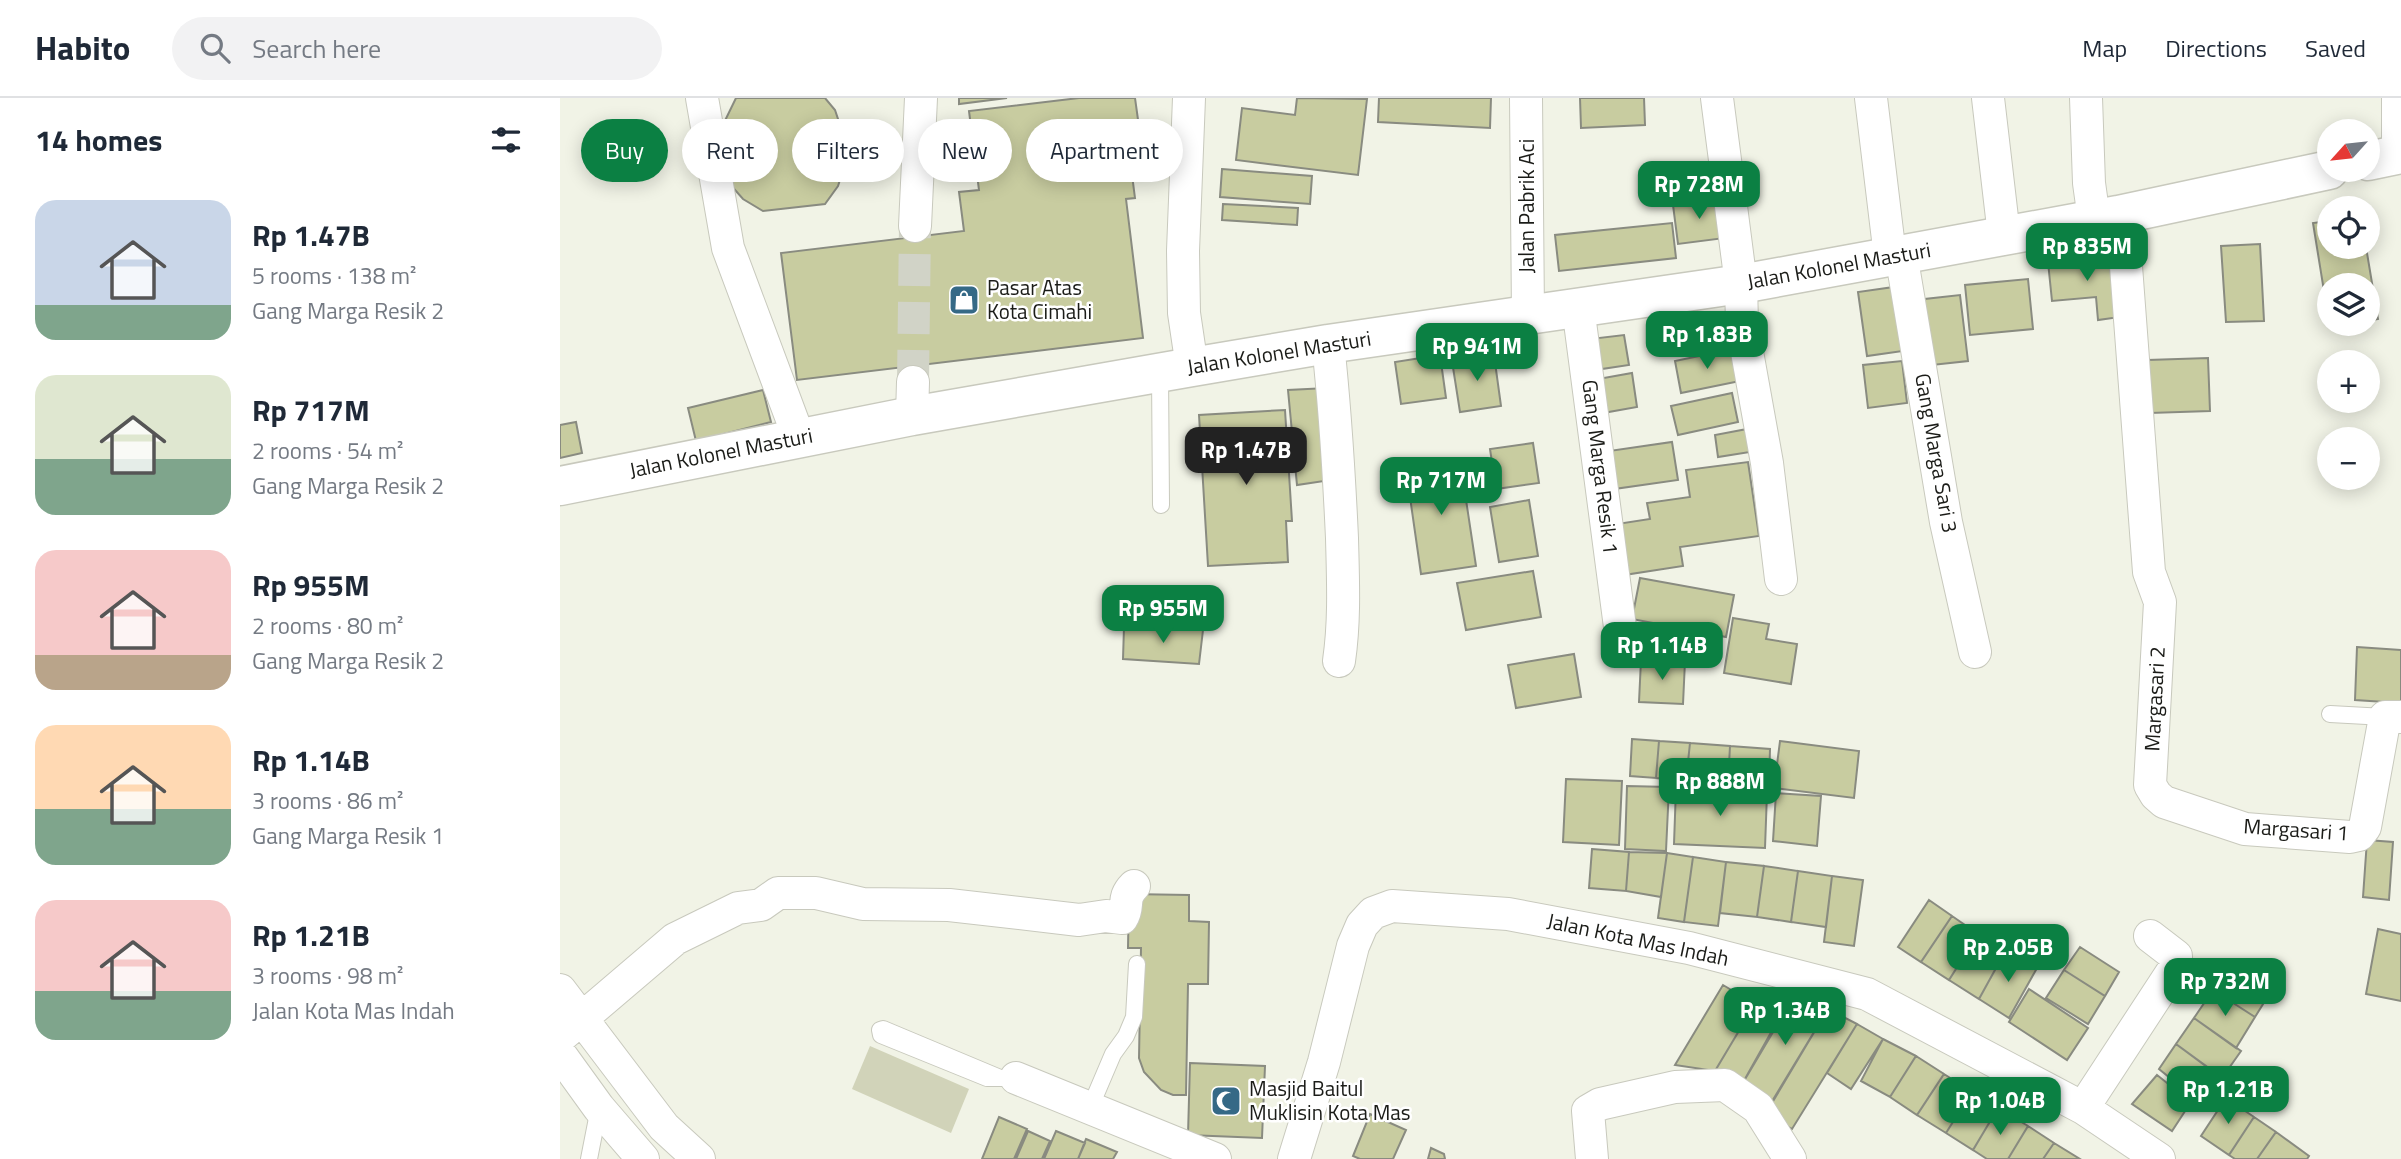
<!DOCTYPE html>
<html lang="en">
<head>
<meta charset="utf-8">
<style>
  :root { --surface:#fff; --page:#f2f2f3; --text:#1f2937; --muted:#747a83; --line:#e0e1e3; --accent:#0b8043 }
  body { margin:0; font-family:"Titillium Web",sans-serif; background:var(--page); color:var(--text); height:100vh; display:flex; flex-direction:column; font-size:26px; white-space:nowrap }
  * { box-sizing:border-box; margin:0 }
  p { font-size:23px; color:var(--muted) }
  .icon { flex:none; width:38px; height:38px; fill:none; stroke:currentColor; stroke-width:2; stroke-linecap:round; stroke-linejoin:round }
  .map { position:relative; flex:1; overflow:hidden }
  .side { display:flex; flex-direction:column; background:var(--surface); width:560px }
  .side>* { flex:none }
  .top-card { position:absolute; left:21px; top:21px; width:665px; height:63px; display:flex; gap:14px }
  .needle { width:46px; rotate:243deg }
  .buttons { position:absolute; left:1757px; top:21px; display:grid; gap:14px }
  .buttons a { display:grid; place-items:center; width:63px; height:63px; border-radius:50%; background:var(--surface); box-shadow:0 4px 18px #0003; font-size:35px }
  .price { position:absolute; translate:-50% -60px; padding:0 16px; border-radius:14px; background:var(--accent); color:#fff; font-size:23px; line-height:46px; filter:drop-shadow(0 2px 4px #0008) }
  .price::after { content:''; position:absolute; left:50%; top:42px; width:21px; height:16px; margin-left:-10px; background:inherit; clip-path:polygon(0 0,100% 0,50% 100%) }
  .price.current { background:#222; color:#fff }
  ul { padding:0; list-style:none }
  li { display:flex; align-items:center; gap:21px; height:175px; padding:0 35px }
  li span { display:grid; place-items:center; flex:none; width:196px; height:140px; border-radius:21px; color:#555 }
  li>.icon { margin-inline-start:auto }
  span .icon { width:84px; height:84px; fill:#fffc; stroke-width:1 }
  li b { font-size:30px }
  h2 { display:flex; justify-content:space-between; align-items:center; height:84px; padding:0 35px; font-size:30px }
  .pill { padding:0 24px; border-radius:32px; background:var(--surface); box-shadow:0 4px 18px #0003; font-size:24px; line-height:63px }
  .pill.current { background:var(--accent); color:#fff }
  header { display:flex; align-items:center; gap:42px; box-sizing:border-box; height:98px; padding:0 35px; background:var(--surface); border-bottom:2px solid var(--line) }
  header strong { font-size:33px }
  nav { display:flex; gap:38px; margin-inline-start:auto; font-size:24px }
  .search { width:490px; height:63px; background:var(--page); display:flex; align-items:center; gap:18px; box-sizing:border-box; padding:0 24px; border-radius:38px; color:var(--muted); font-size:26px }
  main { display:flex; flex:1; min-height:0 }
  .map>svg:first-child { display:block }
</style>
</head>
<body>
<header>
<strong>Habito</strong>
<div class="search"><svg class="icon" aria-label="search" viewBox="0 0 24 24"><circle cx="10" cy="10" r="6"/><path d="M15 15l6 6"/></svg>Search here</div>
<nav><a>Map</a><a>Directions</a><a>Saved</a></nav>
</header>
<main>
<section class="side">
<h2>14 homes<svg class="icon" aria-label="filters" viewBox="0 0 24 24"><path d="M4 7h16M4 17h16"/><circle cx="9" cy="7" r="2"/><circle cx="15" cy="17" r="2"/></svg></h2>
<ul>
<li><span style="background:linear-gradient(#c9d6e8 75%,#7fa58c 0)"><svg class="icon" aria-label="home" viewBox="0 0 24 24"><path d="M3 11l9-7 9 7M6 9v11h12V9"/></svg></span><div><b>Rp 1.47B</b><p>5 rooms · 138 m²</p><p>Gang Marga Resik 2</p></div></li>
<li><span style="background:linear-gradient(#dfe7d0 60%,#7fa58c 0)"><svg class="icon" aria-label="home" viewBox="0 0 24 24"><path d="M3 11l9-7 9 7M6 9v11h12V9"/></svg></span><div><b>Rp 717M</b><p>2 rooms · 54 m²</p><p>Gang Marga Resik 2</p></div></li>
<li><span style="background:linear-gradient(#f6c9c9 75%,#b9a48a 0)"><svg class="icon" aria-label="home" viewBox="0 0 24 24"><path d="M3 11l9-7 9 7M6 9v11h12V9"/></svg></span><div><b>Rp 955M</b><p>2 rooms · 80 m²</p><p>Gang Marga Resik 2</p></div></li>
<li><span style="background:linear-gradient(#ffd9b3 60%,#7fa58c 0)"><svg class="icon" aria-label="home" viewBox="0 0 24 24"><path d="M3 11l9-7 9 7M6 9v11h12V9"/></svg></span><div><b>Rp 1.14B</b><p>3 rooms · 86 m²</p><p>Gang Marga Resik 1</p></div></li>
<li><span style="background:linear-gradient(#f6c9c9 65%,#7fa58c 0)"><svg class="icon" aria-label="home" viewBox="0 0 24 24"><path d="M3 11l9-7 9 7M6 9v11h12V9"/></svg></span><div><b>Rp 1.21B</b><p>3 rooms · 98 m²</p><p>Jalan Kota Mas Indah</p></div></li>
</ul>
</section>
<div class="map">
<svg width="1841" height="1061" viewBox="0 0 1841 1061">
  <rect width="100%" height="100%" fill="#f1f3e6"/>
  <path fill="#d1d3b9" d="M 310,948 L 409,991 L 391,1035 L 292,991 Z"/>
  <path fill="#c8cca0" stroke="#898b80" stroke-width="2" d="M 176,0 L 265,0 L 275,12 L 284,39 L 285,66 L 278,88 L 265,106 L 203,113 L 183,101 L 168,84 L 159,35 Z
    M 399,0 L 447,0 L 399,6 Z
    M 519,0 L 575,0 L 580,36 L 567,38 L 575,100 L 566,101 L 583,240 L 237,282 L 221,155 L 404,133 L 399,94 L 419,92 L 409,13 Z
    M 737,0 L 807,1 L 798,77 L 676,62 L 682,10 L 735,17 Z
    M 819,0 L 931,0 L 930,30 L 818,24 Z
    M 1020,0 L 1084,0 L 1085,27 L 1021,30 Z
    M 662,71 L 752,78 L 750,106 L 660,99 Z
    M 1160,101 L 1165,140 L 1118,146 L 1113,107 Z
    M 663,106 L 738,110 L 737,127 L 662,122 Z
    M 1769,123 L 1769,149 L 1806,149 L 1818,221 L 1808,223 L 1808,187 L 1769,187 L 1769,224 L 1753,125 Z
    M 1112,125 L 1116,160 L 999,173 L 995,137 Z
    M 1700,146 L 1704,223 L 1666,224 L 1661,148 Z
    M 1554,157 L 1560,219 L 1538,222 L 1536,199 L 1492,203 L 1488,164 Z
    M 1468,181 L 1473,231 L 1410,237 L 1405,187 Z
    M 1341,188 L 1350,252 L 1307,258 L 1298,194 Z
    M 1400,197 L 1408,263 L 1363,268 L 1356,202 Z
    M 1064,237 L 1069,267 L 1035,272 L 1030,241 Z
    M 1173,251 L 1180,283 L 1121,295 L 1115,263 Z
    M 880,257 L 886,300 L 841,306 L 835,264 Z
    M 934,257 L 941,308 L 900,314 L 892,263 Z
    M 1648,260 L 1650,313 L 1590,315 L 1588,262 Z
    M 1342,263 L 1347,305 L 1308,310 L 1303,267 Z
    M 1072,275 L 1077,309 L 1043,315 L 1038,281 Z
    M 767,290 L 771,382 L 737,387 L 728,292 Z
    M 203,292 L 211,324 L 136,343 L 128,310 Z
    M 1172,295 L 1178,324 L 1118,337 L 1111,308 Z
    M 725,312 L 732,423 L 726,423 L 728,464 L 648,468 L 639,317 Z
    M 16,324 L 22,355 L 0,360 L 0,327 Z
    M 1187,331 L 1190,354 L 1158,359 L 1155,337 Z
    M 1112,344 L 1118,382 L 1054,391 L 1049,353 Z
    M 973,345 L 979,385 L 936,391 L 930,351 Z
    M 900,362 L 916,468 L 861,476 L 846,371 Z
    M 1188,364 L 1199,438 L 1120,449 L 1123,468 L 1064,477 L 1057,426 L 1090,421 L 1087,405 L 1130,399 L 1126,372 Z
    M 969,402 L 978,458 L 939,464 L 930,409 Z
    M 973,473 L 981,519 L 906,532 L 897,485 Z
    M 1080,480 L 1174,497 L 1166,539 L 1072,521 Z
    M 1173,520 L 1209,526 L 1206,541 L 1237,546 L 1231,586 L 1164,575 Z
    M 564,529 L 643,532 L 639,566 L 563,561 Z
    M 1797,549 L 1841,552 L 1841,605 L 1795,602 Z
    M 1014,556 L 1021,599 L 956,610 L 948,567 Z
    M 1081,562 L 1125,563 L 1123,606 L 1079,604 Z
    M 1072,641 L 1099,643 L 1096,680 L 1070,678 Z
    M 1099,643 L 1130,645 L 1126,683 L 1096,680 Z
    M 1220,643 L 1299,653 L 1294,700 L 1214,690 Z
    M 1130,645 L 1170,648 L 1168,686 L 1126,683 Z
    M 1170,648 L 1210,651 L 1209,687 L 1168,686 Z
    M 1006,681 L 1062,683 L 1059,747 L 1003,744 Z
    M 1067,688 L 1109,689 L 1106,753 L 1065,751 Z
    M 1116,690 L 1207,695 L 1205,750 L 1114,746 Z
    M 1216,695 L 1261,698 L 1257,748 L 1213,743 Z
    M 1807,742 L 1833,744 L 1829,802 L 1803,799 Z
    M 1032,751 L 1069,754 L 1066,793 L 1029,790 Z
    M 1069,754 L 1107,755 L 1101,799 L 1066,793 Z
    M 1107,755 L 1133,759 L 1124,824 L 1098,820 Z
    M 1133,759 L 1166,764 L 1158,828 L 1124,824 Z
    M 1166,764 L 1204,768 L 1197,819 L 1160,815 Z
    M 1204,768 L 1238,773 L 1231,824 L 1197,819 Z
    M 1238,773 L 1272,778 L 1266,829 L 1231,824 Z
    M 1272,778 L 1303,782 L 1294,848 L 1264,844 Z
    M 569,796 L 629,797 L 629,823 L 649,824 L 648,886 L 628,886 L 626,997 L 613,997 L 601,992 L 584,974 L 579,960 L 581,850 L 568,850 Z
    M 1369,802 L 1392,818 L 1361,864 L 1338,849 Z
    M 1392,818 L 1418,836 L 1389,882 L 1361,864 Z
    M 1818,831 L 1841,836 L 1841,903 L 1806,896 Z
    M 1418,836 L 1446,852 L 1419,901 L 1389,882 Z
    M 1520,849 L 1559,874 L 1545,898 L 1504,872 Z
    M 1446,852 L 1477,870 L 1449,920 L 1419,901 Z
    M 1672,863 L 1713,890 L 1695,919 L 1653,892 Z
    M 1504,872 L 1545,898 L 1528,926 L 1486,900 Z
    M 1163,887 L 1195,906 L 1155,973 L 1115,967 Z
    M 1469,891 L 1528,930 L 1507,962 L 1449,924 Z
    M 1238,892 L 1268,911 L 1211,1005 L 1181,988 Z
    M 1653,892 L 1695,919 L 1676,950 L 1634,920 Z
    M 1195,906 L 1218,922 L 1181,988 L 1155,973 Z
    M 1268,911 L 1297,926 L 1232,1031 L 1206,1015 Z
    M 1634,920 L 1681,953 L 1662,980 L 1616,946 Z
    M 1297,926 L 1323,941 L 1291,991 L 1267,975 Z
    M 1323,941 L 1356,958 L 1330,999 L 1301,983 Z
    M 1616,946 L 1657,976 L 1637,1002 L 1599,971 Z
    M 1356,958 L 1384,976 L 1357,1017 L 1330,999 Z
    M 630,965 L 705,968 L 702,1040 L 628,1037 Z
    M 1384,976 L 1412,994 L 1386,1035 L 1357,1017 Z
    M 1597,977 L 1631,1004 L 1612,1033 L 1572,1006 Z
    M 1412,994 L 1438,1010 L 1413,1052 L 1386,1035 Z
    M 1666,1000 L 1694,1019 L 1669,1057 L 1641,1038 Z
    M 1438,1010 L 1468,1028 L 1448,1061 L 1427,1061 L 1413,1052 Z
    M 810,1016 L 846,1032 L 833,1061 L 800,1061 L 793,1058 Z
    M 439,1019 L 467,1031 L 454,1061 L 422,1061 Z
    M 1694,1019 L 1716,1034 L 1697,1061 L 1675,1061 L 1669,1057 Z
    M 1468,1028 L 1494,1045 L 1483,1061 L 1448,1061 Z
    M 468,1033 L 490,1043 L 482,1061 L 456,1061 Z
    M 496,1033 L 525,1045 L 518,1061 L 484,1061 Z
    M 1716,1034 L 1749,1058 L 1747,1061 L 1697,1061 Z
    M 526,1041 L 557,1054 L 553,1061 L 518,1061 Z
    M 1494,1045 L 1520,1061 L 1483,1061 Z
    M 871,1050 L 884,1056 L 885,1061 L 868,1061 Z"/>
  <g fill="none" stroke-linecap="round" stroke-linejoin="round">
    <path stroke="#d1d3c7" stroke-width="32" stroke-dasharray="32 16" stroke-linecap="butt" d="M 353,284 L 355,128"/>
    <g stroke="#c8c9bd" stroke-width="18">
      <path id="service" d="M 600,275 L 601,407
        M 1770,616 L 1825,619
        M 440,980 L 323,931 L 320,932 L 321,937 L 427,980 L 456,980
        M 530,1010 L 553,956 L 566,938 L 574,919 L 577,866
        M 29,1061 L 39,1010"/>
    </g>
    <g stroke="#c8c9bd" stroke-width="34">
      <path id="minor" d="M 142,0 L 168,150 L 239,340
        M 629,0 L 623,153 L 624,215 L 632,269
        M 966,0 L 968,216
        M 1157,0 L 1181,186 L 1182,226 L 1207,365 L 1221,481
        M 1311,0 L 1330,158
        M 1428,0 L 1444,137
        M 1526,0 L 1529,85 L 1534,121
        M 1838,0 L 1838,57
        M 1558,117 L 1565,155 L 1589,474 L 1600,504 L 1590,687 L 1596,697 L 1604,704 L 1685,731 L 1790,739 L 1799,737 L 1805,729 L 1825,619 L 1841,619
        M 355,128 L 361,0
        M 1341,156 L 1386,424 L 1415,554
        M 1018,209 L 1060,529
        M 768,246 C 775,311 779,375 782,440 C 783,481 785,522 779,563
        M 352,318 L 353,284
        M 0,892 L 104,1029 L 139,1061
        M 0,939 L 115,841 L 178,810 L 201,807 L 218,795 L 256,795 L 303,806 L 389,807 L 519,822 L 546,818 L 562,820 C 570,808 561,801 574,788
        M 0,956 L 39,1010 L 83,1061
        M 456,980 L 655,1061
        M 1523,1010 L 1616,868 L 1616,858 L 1590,838
        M 734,1061 L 764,964 L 793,848 L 802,827 L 813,815 L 832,808 L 948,816 L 1129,850 L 1307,896 L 1523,1010 L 1599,1061
        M 1032,1061 L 1028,1013 L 1040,1006 L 1115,989 L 1165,987 L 1198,1010 L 1230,1061"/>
    </g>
    <g stroke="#c8c9bd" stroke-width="41">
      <path id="primary" d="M 1808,63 L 1841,56
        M 0,388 L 352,318 L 632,269 L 768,246 L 1181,186 L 1558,117 L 1769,72"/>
    </g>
    <use href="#service" stroke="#fff" stroke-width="16"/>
    <use href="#minor" stroke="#fff" stroke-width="32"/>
    <use href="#primary" stroke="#fff" stroke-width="38"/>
  </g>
  <defs>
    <g id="shop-square" transform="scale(1.575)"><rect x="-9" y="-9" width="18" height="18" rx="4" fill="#356986" stroke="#fff"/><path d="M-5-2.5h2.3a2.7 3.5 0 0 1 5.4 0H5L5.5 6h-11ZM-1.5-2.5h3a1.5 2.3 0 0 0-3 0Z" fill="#fff"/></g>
    <g id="mosque-square" transform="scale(1.575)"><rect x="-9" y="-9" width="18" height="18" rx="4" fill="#356986" stroke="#fff"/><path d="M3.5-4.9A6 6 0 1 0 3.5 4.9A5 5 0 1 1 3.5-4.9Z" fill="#fff"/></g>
  </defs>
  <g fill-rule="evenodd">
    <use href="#shop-square" x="404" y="202"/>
    <use href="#mosque-square" x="666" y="1003"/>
  </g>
  <g text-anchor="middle" stroke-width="5" stroke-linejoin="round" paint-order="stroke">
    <g font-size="21" fill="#1b1c18" stroke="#fff">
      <text transform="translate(967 108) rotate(-90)" y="7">Jalan Pabrik Aci</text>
      <text transform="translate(1279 168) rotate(-10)" y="7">Jalan Kolonel Masturi</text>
      <text transform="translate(719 255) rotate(-9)" y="7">Jalan Kolonel Masturi</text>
      <text transform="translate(161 355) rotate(-11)" y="7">Jalan Kolonel Masturi</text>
      <text transform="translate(1376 355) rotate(80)" y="7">Gang Marga Sari 3</text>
      <text transform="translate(1040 369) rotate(83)" y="7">Gang Marga Resik 1</text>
      <text transform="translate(1595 601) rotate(-87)" y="7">Margasari 2</text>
      <text transform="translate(1736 732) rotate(4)" y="7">Margasari 1</text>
      <text transform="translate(1078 842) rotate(12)" y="7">Jalan Kota Mas Indah</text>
    </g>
    <g font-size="21" fill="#1b1c18" stroke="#fff" text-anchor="start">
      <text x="427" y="197">Pasar Atas<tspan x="427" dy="24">Kota Cimahi</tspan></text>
      <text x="689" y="998">Masjid Baitul<tspan x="689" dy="24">Muklisin Kota Mas</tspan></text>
    </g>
  </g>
</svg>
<div class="buttons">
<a><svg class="needle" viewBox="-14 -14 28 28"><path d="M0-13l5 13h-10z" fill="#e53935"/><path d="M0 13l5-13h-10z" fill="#747a83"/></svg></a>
<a><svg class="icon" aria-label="locate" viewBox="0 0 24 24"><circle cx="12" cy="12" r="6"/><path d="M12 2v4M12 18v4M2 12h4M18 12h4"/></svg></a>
<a><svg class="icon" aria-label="layers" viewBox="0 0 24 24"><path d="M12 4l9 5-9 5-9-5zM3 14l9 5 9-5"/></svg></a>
<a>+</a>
<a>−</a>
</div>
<b class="price" style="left:1139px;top:123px">Rp 728M</b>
<b class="price" style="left:1527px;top:185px">Rp 835M</b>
<b class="price" style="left:1147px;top:273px">Rp 1.83B</b>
<b class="price" style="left:917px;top:285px">Rp 941M</b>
<b class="price current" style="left:686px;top:389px">Rp 1.47B</b>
<b class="price" style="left:881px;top:419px">Rp 717M</b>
<b class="price" style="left:603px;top:547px">Rp 955M</b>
<b class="price" style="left:1102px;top:584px">Rp 1.14B</b>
<b class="price" style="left:1160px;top:720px">Rp 888M</b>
<b class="price" style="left:1448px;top:886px">Rp 2.05B</b>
<b class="price" style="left:1665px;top:920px">Rp 732M</b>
<b class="price" style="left:1225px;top:949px">Rp 1.34B</b>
<b class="price" style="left:1668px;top:1028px">Rp 1.21B</b>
<b class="price" style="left:1440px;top:1039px">Rp 1.04B</b>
<div class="top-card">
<a class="pill current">Buy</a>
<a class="pill">Rent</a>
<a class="pill">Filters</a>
<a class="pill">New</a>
<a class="pill">Apartment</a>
</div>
</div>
</main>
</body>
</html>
